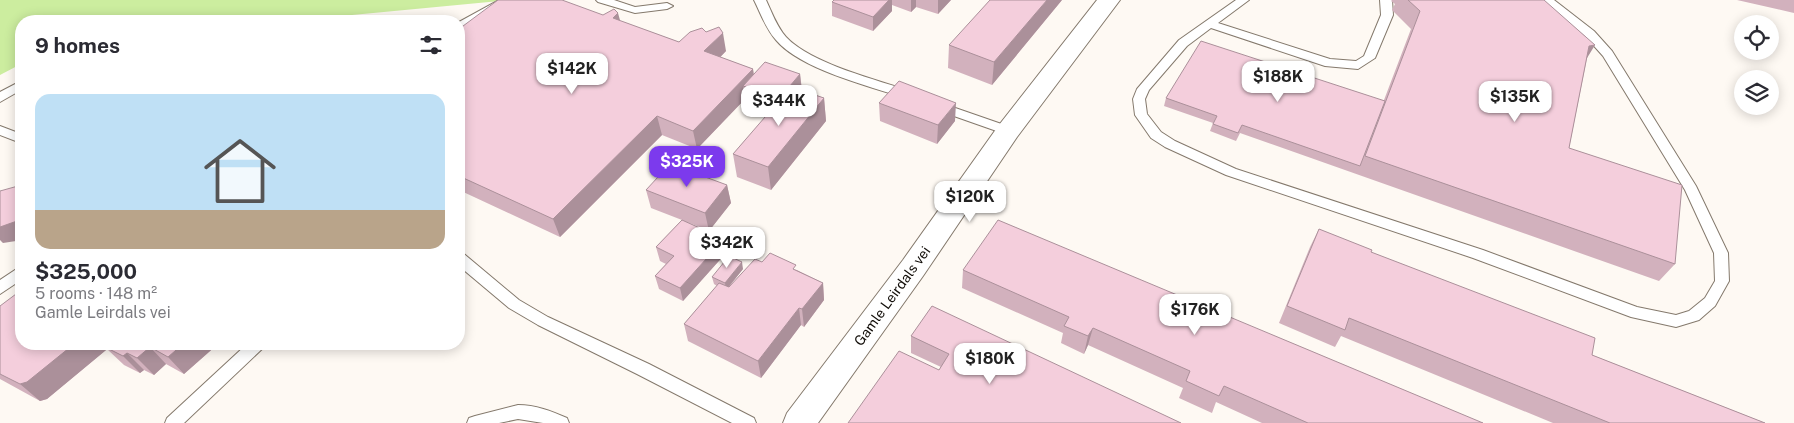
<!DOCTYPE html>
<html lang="en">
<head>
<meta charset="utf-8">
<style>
  :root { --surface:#fff; --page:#f7f7f7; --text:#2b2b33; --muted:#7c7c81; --line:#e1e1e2; --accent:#7c3aed }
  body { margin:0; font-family:"Public Sans",sans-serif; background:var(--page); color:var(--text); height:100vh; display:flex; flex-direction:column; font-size:19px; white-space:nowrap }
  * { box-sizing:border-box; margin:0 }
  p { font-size:16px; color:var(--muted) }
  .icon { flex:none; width:28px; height:28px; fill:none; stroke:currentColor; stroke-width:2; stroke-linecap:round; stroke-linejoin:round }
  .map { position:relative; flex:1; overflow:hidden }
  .sheet { position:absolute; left:15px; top:15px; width:450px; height:335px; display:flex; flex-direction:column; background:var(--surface); border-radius:20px; box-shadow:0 2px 12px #0003 }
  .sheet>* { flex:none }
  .controls { position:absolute; left:1734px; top:15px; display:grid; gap:10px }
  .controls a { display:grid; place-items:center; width:45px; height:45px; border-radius:50%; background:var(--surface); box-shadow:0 2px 12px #0003; font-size:25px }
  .price { position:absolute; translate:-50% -42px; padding:0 11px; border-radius:10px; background:#fff; color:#222; font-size:16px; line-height:32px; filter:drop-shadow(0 1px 2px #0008) }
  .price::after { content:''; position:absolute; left:50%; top:30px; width:15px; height:11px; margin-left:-8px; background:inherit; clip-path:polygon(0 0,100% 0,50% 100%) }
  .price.active { background:var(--accent); color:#fff }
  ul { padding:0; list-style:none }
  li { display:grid; align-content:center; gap:10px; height:265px; padding:0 20px }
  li+li { border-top:1px solid var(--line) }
  li span { display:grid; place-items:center; height:155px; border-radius:15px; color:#555 }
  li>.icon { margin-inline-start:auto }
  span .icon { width:90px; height:90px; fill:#fffc; stroke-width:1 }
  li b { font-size:21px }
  h2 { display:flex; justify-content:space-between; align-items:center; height:60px; padding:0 20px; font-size:21px }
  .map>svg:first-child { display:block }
</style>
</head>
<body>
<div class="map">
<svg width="1794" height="423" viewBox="0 0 1794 423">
  <rect width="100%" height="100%" fill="#fef9f3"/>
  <path fill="#cced9f" d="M 0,0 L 510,0 L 289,21 L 21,21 L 21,64 L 0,75 Z"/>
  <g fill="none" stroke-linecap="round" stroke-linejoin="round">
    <g stroke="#84796c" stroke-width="2">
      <path id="service" d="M 499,0 L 513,0 L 459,30 L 459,22 Z
        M 596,0 L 614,0 L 635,7 L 667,3 L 673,6 L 667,9 L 635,13 L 598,2 Z
        M 754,0 L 766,0 C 772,13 777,27 786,37 C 811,64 878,80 913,92 L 915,95 L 909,99 L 905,98 C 869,86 800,69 776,40 C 766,29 761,14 754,0 Z
        M 1236,0 L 1249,0 L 1218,23 L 1330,59 L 1356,61 L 1364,56 L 1381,15 L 1380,0 L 1392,0 L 1393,15 L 1375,58 L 1358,69 L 1325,66 L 1211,28 L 1187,46 L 1149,90 L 1145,99 L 1147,114 L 1161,132 L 1175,141 L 1236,169 L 1483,250 L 1637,307 L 1676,315 L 1689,311 L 1705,298 L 1715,281 L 1714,253 L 1685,190 L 1603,56 L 1586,37 L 1541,0 L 1554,0 L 1594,31 L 1612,51 L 1696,186 L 1728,253 L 1729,281 L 1715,306 L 1699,320 L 1676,327 L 1631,317 L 1473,258 L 1226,175 L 1165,147 L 1151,138 L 1135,115 L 1133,99 L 1137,89 L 1179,40 Z
        M 21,81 L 21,90 L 0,102 L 0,92 Z
        M 938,102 L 1013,128 L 1014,131 L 1008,135 L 934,109 L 932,106 L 934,103 Z
        M 0,126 L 21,134 L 21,143 L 0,135 Z
        M 459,253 L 464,254 L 519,300 L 548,317 L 649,364 L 754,418 L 756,423 L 732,423 L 637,374 L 538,325 L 509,308 L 459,266 Z
        M 21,266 L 21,280 L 0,294 L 0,280 Z
        M 247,344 L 265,344 L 262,349 L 184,423 L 165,423 L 167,418 Z
        M 518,405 C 536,405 551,411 567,418 L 569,423 L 543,423 L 518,419 L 499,423 L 467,423 L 469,418 L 475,416 Z"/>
    </g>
    <g stroke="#84796c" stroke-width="2">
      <path id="minor" d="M 1097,0 L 1120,0 L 1017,137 L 923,276 L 818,423 L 783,423 L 787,413 L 903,260 L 999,125 Z"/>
    </g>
    <use href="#service" fill="#fff" fill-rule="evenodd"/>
    <use href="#minor" fill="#fff" fill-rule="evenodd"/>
  </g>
  <path fill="#d2b1bd" d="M 834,0 L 951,0 L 938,14 L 916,7 L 911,12 L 892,5 L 892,11 L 873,31 L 832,16 L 832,2 Z
    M 1062,0 L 992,85 L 948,68 L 949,45 Z
    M 1392,0 L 1544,0 L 1587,58 L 1569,148 L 1675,264 L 1659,281 L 1240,133 L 1236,141 L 1210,131 L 1213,123 L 1164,106 L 1166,98 L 1384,100 L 1411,29 L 1392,10 L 1395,4 L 1391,1 Z
    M 1737,0 L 1794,0 L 1794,13 Z
    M 620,21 L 679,42 L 706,32 L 726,51 L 720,57 L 753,69 L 754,75 L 800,74 L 802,90 L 824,98 L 826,121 L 771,190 L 737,177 L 733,154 L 769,113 L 746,105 L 745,99 L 697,149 L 662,135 L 560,237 L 459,190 L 459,29 Z
    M 879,103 L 955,121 L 937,144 L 880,121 Z
    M 727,185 L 731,203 L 709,231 L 687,222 L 724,239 L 726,253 L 683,301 L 659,289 L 655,276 L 666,264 L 660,261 L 656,247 L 682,220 L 651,208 L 646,190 Z
    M 1319,229 L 1371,252 L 1592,355 L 1765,423 L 1553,423 L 1341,336 L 1335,347 L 1279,323 L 1310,247 Z
    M 762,262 L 797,270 L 823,283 L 824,300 L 804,327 L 801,325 L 761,378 L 688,341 L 684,324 L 717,286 L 714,284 L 712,277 L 743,269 L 729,287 Z
    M 963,270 L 1483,423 L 1262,423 L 1216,402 L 1212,413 L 1179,398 L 1183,388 L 1088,345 L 1084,354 L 1061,343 L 1063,333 L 962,288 Z
    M 0,306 L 110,345 L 112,344 L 218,344 L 184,374 L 166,364 L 154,375 L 144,370 L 140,373 L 124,365 L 107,349 L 47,399 L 40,401 L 0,379 Z
    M 911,336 L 1181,423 L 939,370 L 941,367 L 911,353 Z"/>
  <path fill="#ab909a" d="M 889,0 L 892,0 L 892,11 L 873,31 L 873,17 Z
    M 911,0 L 916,0 L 916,7 L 911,12 Z
    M 938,0 L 951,0 L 938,14 Z
    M 1047,0 L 1062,0 L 992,85 L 994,62 Z
    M 618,13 L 623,31 L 613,18 Z
    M 723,33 L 726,51 L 708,70 L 704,51 Z
    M 1595,45 L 1584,63 L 1589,46 Z
    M 753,69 L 755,87 L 743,86 L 745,99 L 697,149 L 693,131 Z
    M 800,74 L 802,92 L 781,117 L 779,99 Z
    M 824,98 L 826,121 L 771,190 L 768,167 Z
    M 956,103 L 955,121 L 937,144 L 938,125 Z
    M 657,116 L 662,135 L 560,237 L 553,219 Z
    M 727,185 L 731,203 L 709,231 L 705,213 Z
    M 21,218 L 21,239 L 16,241 L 3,243 L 0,240 L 0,227 Z
    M 724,239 L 726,253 L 683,301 L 680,288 Z
    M 742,262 L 743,269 L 726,290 L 725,283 Z
    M 823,283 L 824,300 L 804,327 L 802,309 Z
    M 799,308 L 801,325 L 761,378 L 758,361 Z
    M 1093,328 L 1088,345 L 1084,354 L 1088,336 Z
    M 74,344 L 109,344 L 111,346 L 47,399 L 40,401 L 20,384 Z
    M 183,344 L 218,344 L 184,374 L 168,357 Z
    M 150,347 L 166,364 L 154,375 L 137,358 Z
    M 127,353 L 144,370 L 140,373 L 123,356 Z"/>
  <path fill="#f4cedc" stroke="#ab909a" d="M 498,0 L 562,0 L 603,15 L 614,9 L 618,13 L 613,18 L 679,42 L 690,32 L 702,28 L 706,32 L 719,27 L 723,33 L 704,51 L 753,69 L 693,131 L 657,116 L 553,219 L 459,176 L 459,29 Z
    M 834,0 L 889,0 L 873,17 L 832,2 Z
    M 990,0 L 1047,0 L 994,62 L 949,45 Z
    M 1408,0 L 1544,0 L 1595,45 L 1589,46 L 1569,148 L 1682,185 L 1675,264 L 1365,156 L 1420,11 Z
    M 1201,41 L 1385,101 L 1360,166 L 1242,125 L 1238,133 L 1213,124 L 1217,116 L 1166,98 Z
    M 765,62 L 800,74 L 779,99 L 743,86 Z
    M 899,81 L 956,103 L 938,125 L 879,103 Z
    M 791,87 L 824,98 L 768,167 L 733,154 Z
    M 670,164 L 727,185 L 705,213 L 646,190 Z
    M 18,186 L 21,186 L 21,218 L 17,221 L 0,227 L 0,191 Z
    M 682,220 L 724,239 L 680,288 L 655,276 L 674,256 L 656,247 Z
    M 998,220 L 1483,423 L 1308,423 L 1224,386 L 1219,396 L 1186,381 L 1190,371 L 1093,328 L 1088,336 L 1064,326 L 1069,317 L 963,270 Z
    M 1319,229 L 1372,250 L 1371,252 L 1595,338 L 1592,355 L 1765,423 L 1610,423 L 1349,318 L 1345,330 L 1287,306 Z
    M 770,253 L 796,265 L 793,269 L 823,283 L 802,309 L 799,308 L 758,361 L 684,324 L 719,283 L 729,287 L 755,259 L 762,262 Z
    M 729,256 L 742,262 L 725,283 L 712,277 Z
    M 20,291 L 21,291 L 21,344 L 74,344 L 27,382 L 20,384 L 0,374 L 0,306 Z
    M 932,306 L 1181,423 L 848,423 L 899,351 L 939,370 L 949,354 L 911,336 Z
    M 112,344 L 183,344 L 168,357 L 150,347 L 137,358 L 127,353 L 123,356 L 107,348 Z"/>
  <g text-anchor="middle" stroke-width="4" stroke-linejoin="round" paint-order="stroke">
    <g font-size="14" fill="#120e09" stroke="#fff">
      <text transform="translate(892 296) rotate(-54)" y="5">Gamle Leirdals vei</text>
    </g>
  </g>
</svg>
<div class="controls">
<a><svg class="icon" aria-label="locate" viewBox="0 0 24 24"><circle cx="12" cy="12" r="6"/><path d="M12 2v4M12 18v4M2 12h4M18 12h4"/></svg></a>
<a><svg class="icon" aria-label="layers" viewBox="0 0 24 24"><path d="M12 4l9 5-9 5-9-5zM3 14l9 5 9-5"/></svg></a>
</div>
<b class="price" style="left:572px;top:95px">$142K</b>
<b class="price" style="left:1278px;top:103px">$188K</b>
<b class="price" style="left:1515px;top:123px">$135K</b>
<b class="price" style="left:779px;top:127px">$344K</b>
<b class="price active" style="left:687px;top:188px">$325K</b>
<b class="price" style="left:970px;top:223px">$120K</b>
<b class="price" style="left:727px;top:269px">$342K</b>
<b class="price" style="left:1195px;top:336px">$176K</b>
<b class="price" style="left:990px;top:385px">$180K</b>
<section class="sheet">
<h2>9 homes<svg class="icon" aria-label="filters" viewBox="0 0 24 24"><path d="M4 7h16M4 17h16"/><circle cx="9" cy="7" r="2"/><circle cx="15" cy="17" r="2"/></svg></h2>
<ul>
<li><span style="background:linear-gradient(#bfe0f5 75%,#b9a48a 0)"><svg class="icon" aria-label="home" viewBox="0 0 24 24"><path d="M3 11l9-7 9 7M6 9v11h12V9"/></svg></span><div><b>$325,000</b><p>5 rooms · 148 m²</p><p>Gamle Leirdals vei</p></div></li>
</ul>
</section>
</div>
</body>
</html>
